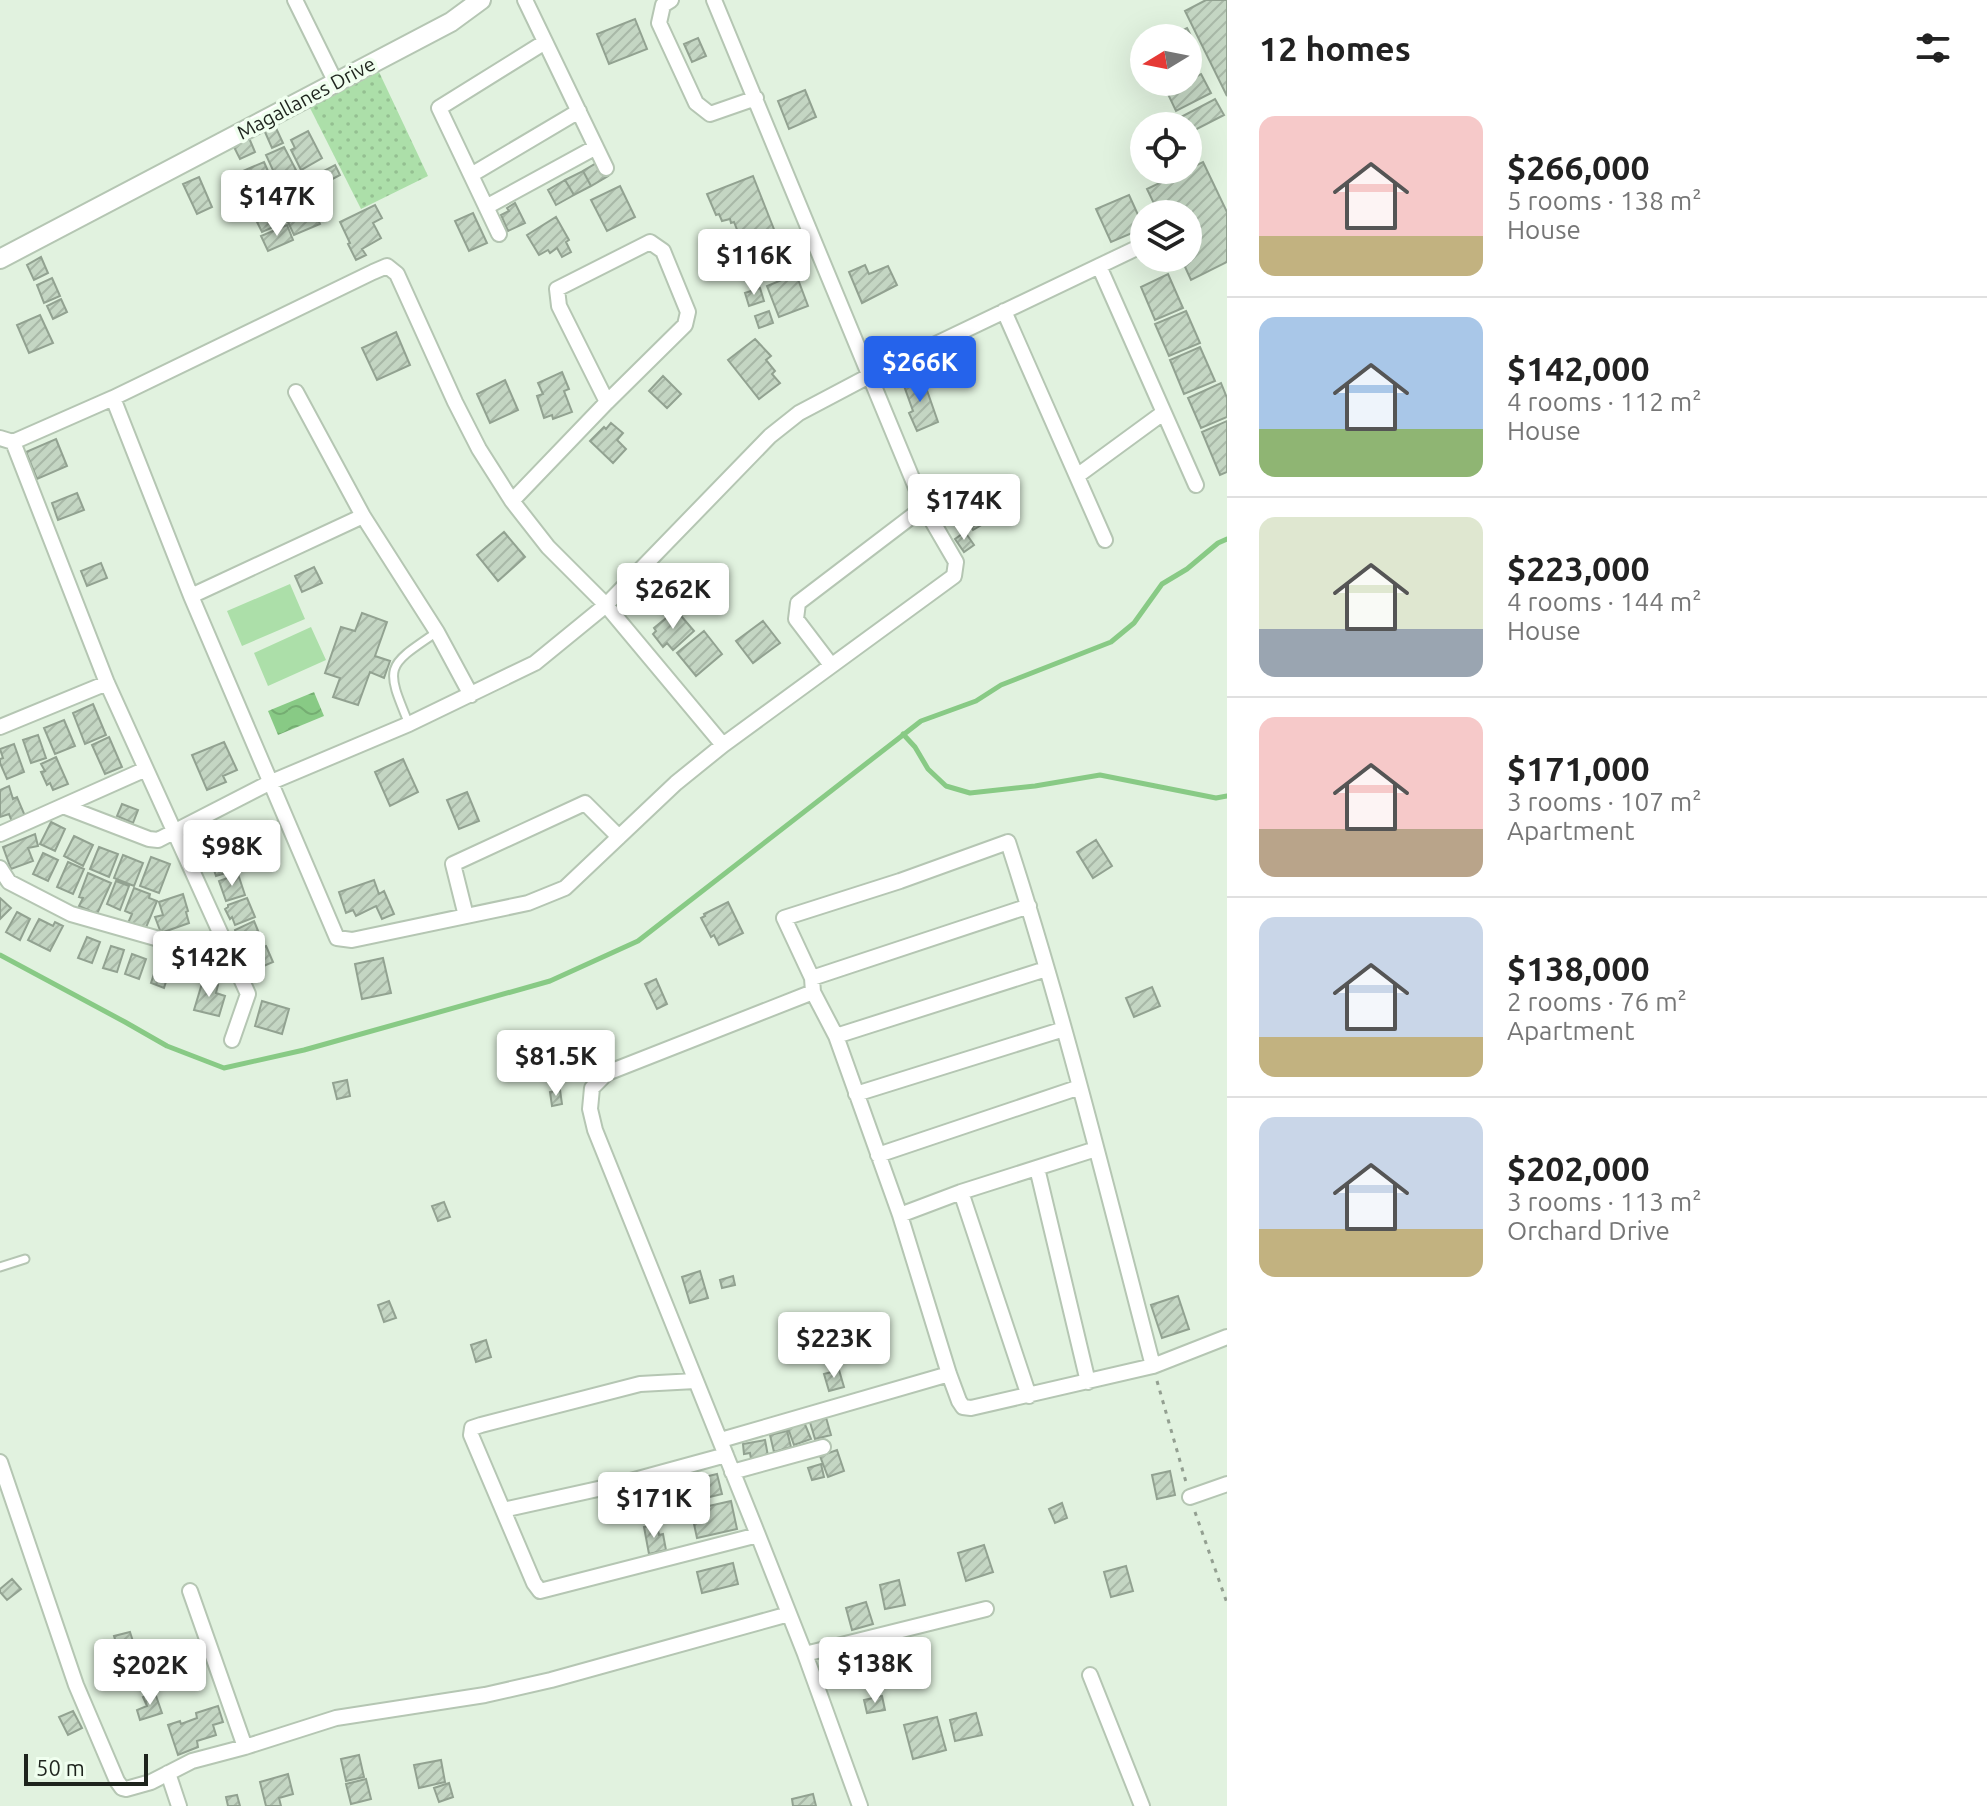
<!DOCTYPE html>
<html lang="en">
<head>
<meta charset="utf-8">
<style>
  :root { --surface:#fff; --page:#f2f2f2; --text:#222; --muted:#767676; --line:#e0e0e0; --accent:#2563eb }
  body { margin:0; font-family:Ubuntu,sans-serif; background:var(--page); color:var(--text); height:100vh; display:flex; flex-direction:column; font-size:30px; white-space:nowrap }
  * { box-sizing:border-box; margin:0 }
  p { font-size:26px; color:var(--muted) }
  .icon { flex:none; width:44px; height:44px; fill:none; stroke:currentColor; stroke-width:2; stroke-linecap:round; stroke-linejoin:round }
  .map { position:relative; flex:1; overflow:hidden }
  .details { display:flex; flex-direction:column; background:var(--surface); width:760px }
  .details>* { flex:none }
  .needle { width:52px; rotate:260deg }
  .buttons { position:absolute; left:1130px; top:24px; display:grid; gap:16px }
  .buttons a { display:grid; place-items:center; width:72px; height:72px; border-radius:50%; background:var(--surface); box-shadow:0 8px 32px #0002; font-size:40px }
  .scale { position:absolute; left:24px; bottom:20px; width:124px; box-sizing:border-box; padding-left:8px; border:4px solid #1e241d; border-top:0; font-size:22px; line-height:28px; white-space:nowrap; color:#1e241d; -webkit-text-stroke:6px #f0ffef; paint-order:stroke }
  .price { position:absolute; translate:-50% -68px; padding:0 18px; border-radius:8px; background:#fff; color:#222; font-size:26px; line-height:52px; filter:drop-shadow(0 2px 4px #0008) }
  .price::after { content:''; position:absolute; left:50%; top:48px; width:24px; height:18px; margin-left:-12px; background:inherit; clip-path:polygon(0 0,100% 0,50% 100%) }
  .price.selected { background:var(--accent); color:#fff }
  ul { padding:0; list-style:none }
  li { display:flex; align-items:center; gap:24px; height:200px; padding:0 32px }
  li+li { border-top:2px solid var(--line) }
  li span { display:grid; place-items:center; flex:none; width:224px; height:160px; border-radius:16px; color:#555 }
  li>.icon { margin-inline-start:auto }
  span .icon { width:96px; height:96px; fill:#fffc; stroke-width:1 }
  li b { font-size:34px }
  h2 { display:flex; justify-content:space-between; align-items:center; height:96px; padding:0 32px; font-size:34px }
  main { display:flex; flex:1; min-height:0 }
  .map>svg:first-child { display:block }
</style>
</head>
<body>
<main>
<div class="map">
<svg width="1227" height="1806" viewBox="0 0 1227 1806">
  <defs>
    <pattern id="grass-dots" width="8" height="8" patternUnits="userSpaceOnUse" patternTransform="scale(2)"><rect width="8" height="8" fill="#acdfa9"/><path d="M2 2h.1M6 6h.1" fill="none" stroke="#94bf91" stroke-width="1.8" stroke-linecap="round"/></pattern>
    <pattern id="water-waves" width="16" height="10" patternUnits="userSpaceOnUse" patternTransform="scale(2)"><rect width="16" height="10" fill="#88ca85"/><path d="M0 5q4-4 8 0t8 0" fill="none" stroke="#75ad72"/></pattern>
    <pattern id="building-hatch" width="6" height="6" patternUnits="userSpaceOnUse" patternTransform="scale(2)"><rect width="6" height="6" fill="#c4d6c3"/><path d="M-1 1l2-2M0 6l6-6M5 7l2-2" fill="none" stroke="#a8b8a7"/></pattern>
  </defs>
  <rect width="100%" height="100%" fill="#e1f2df"/>
  <path fill="url(#grass-dots)" d="M 379,72 L 428,176 L 361,209 L 310,108 Z"/>
  <path fill="#acdfa9" d="M 290,584 L 305,619 L 242,646 L 227,611 Z
    M 311,627 L 326,660 L 268,686 L 254,653 Z"/>
  <path fill="url(#water-waves)" d="M 314,692 L 324,716 L 278,735 L 268,711 Z"/>
  <g fill="none" stroke-linecap="round" stroke-linejoin="round">
    <path stroke="#88ca85" stroke-width="5" d="M 903,734 L 915,747 L 928,769 L 946,786 L 970,793 L 1035,786 L 1100,775 L 1216,798 L 1227,796
      M 0,955 L 125,1022 L 167,1046 L 224,1068 L 304,1050 L 550,981 L 638,941 L 921,721 L 976,701 L 1001,685 L 1111,642 L 1134,623 L 1162,584 L 1187,569 L 1218,543 L 1227,539"/>
  </g>
  <path fill="url(#building-hatch)" stroke="#92a291" stroke-width="2" d="M 1206,0 L 1227,0 L 1227,96 L 1185,11 Z
    M 635,19 L 647,49 L 609,64 L 597,34 Z
    M 1187,28 L 1199,51 L 1188,57 L 1188,38 L 1168,38 Z
    M 698,38 L 706,56 L 692,62 L 684,44 Z
    M 1201,74 L 1211,93 L 1176,111 L 1167,92 Z
    M 805,90 L 816,117 L 789,129 L 778,101 Z
    M 1215,99 L 1224,115 L 1189,133 L 1188,126 L 1185,126 L 1181,117 Z
    M 276,128 L 283,143 L 272,148 L 265,132 Z
    M 308,131 L 322,158 L 301,170 L 291,150 L 295,148 L 291,140 Z
    M 249,138 L 255,152 L 240,159 L 233,145 Z
    M 284,147 L 296,170 L 277,179 L 266,155 Z
    M 600,161 L 608,176 L 591,186 L 583,171 Z
    M 264,162 L 281,201 L 252,213 L 236,174 Z
    M 1203,162 L 1227,212 L 1227,262 L 1191,280 L 1181,258 L 1188,258 L 1188,214 L 1159,214 L 1147,189 Z
    M 335,165 L 340,175 L 327,182 L 322,172 Z
    M 583,171 L 591,186 L 574,195 L 565,180 Z
    M 753,176 L 777,237 L 745,250 L 734,222 L 731,223 L 730,219 L 722,221 L 719,214 L 716,215 L 707,194 Z
    M 199,177 L 212,207 L 197,214 L 183,184 Z
    M 565,180 L 574,195 L 556,205 L 548,190 Z
    M 620,186 L 635,217 L 607,231 L 591,200 Z
    M 307,194 L 320,224 L 294,235 L 288,222 L 297,219 L 289,202 Z
    M 1129,195 L 1144,228 L 1111,242 L 1096,209 Z
    M 515,203 L 525,223 L 508,231 L 501,215 L 509,211 L 507,208 Z
    M 375,205 L 382,218 L 373,223 L 381,238 L 362,249 L 366,255 L 356,260 L 348,244 L 350,243 L 340,222 Z
    M 281,209 L 287,221 L 262,232 L 256,220 Z
    M 473,213 L 487,243 L 469,251 L 455,221 Z
    M 556,217 L 569,240 L 566,242 L 571,252 L 562,257 L 557,248 L 550,253 L 548,250 L 539,255 L 527,235 Z
    M 287,225 L 293,240 L 268,251 L 261,236 Z
    M 736,236 L 741,249 L 731,253 L 725,240 Z
    M 41,257 L 48,273 L 34,280 L 27,265 Z
    M 865,265 L 869,274 L 888,266 L 897,285 L 862,303 L 849,272 Z
    M 796,274 L 808,306 L 779,317 L 767,286 Z
    M 1168,274 L 1183,308 L 1155,320 L 1141,287 Z
    M 52,278 L 60,296 L 44,303 L 37,285 Z
    M 760,288 L 764,301 L 749,306 L 745,293 Z
    M 61,299 L 67,312 L 53,319 L 47,306 Z
    M 769,311 L 773,323 L 759,328 L 755,316 Z
    M 1186,311 L 1200,343 L 1169,356 L 1155,324 Z
    M 40,315 L 53,343 L 29,353 L 17,325 Z
    M 396,332 L 410,365 L 377,380 L 362,348 Z
    M 755,339 L 771,356 L 766,360 L 775,371 L 772,374 L 780,383 L 759,399 L 728,360 Z
    M 1200,347 L 1215,381 L 1184,394 L 1170,360 Z
    M 562,372 L 569,389 L 564,391 L 572,412 L 553,419 L 552,415 L 544,418 L 537,396 L 543,394 L 538,383 Z
    M 663,376 L 681,394 L 667,408 L 649,391 Z
    M 922,376 L 938,422 L 917,431 L 909,413 L 913,411 L 903,383 Z
    M 505,380 L 518,410 L 490,423 L 477,394 Z
    M 1221,383 L 1227,398 L 1227,417 L 1201,428 L 1188,398 Z
    M 1227,421 L 1227,472 L 1220,475 L 1202,432 Z
    M 611,423 L 623,433 L 617,440 L 626,449 L 613,463 L 590,441 L 604,427 L 606,429 Z
    M 56,439 L 67,466 L 37,479 L 26,452 Z
    M 77,493 L 84,510 L 58,520 L 52,503 Z
    M 981,501 L 992,519 L 973,530 L 962,512 Z
    M 504,532 L 525,557 L 498,581 L 477,555 Z
    M 965,532 L 974,545 L 964,552 L 955,539 Z
    M 101,563 L 107,578 L 87,586 L 81,571 Z
    M 314,567 L 322,583 L 302,592 L 295,576 Z
    M 676,610 L 694,631 L 673,650 L 667,643 L 663,647 L 653,634 L 656,631 L 654,628 Z
    M 362,613 L 387,622 L 375,656 L 390,661 L 384,678 L 370,672 L 358,705 L 333,697 L 340,678 L 325,673 L 341,627 L 355,631 Z
    M 763,621 L 780,643 L 753,663 L 736,641 Z
    M 704,631 L 722,654 L 696,676 L 677,653 Z
    M 93,704 L 106,735 L 85,744 L 73,713 Z
    M 64,720 L 75,746 L 55,754 L 44,728 Z
    M 38,735 L 46,758 L 31,763 L 23,740 Z
    M 109,737 L 122,767 L 105,774 L 92,745 Z
    M 224,742 L 237,770 L 223,776 L 226,782 L 207,790 L 192,755 Z
    M 14,744 L 24,772 L 7,779 L 0,763 L 0,759 L 3,758 L 0,749 Z
    M 56,757 L 68,784 L 53,790 L 50,783 L 47,785 L 41,772 L 45,771 L 41,764 Z
    M 403,759 L 418,792 L 390,806 L 375,772 Z
    M 9,786 L 13,799 L 17,797 L 25,816 L 12,822 L 9,814 L 0,817 L 0,790 Z
    M 467,792 L 479,821 L 459,829 L 447,800 Z
    M 122,804 L 138,810 L 133,823 L 117,816 Z
    M 51,822 L 65,829 L 55,851 L 40,844 Z
    M 220,827 L 227,850 L 208,856 L 202,838 L 209,836 L 208,832 Z
    M 35,834 L 38,846 L 28,848 L 33,861 L 11,869 L 3,847 Z
    M 74,836 L 93,845 L 83,866 L 64,856 Z
    M 1096,840 L 1112,866 L 1093,878 L 1077,852 Z
    M 99,847 L 118,854 L 109,877 L 90,869 Z
    M 229,852 L 235,870 L 216,876 L 210,858 Z
    M 43,853 L 58,860 L 48,881 L 33,874 Z
    M 123,855 L 143,863 L 134,886 L 114,878 Z
    M 151,857 L 170,864 L 159,893 L 140,886 Z
    M 68,862 L 84,869 L 73,894 L 57,887 Z
    M 88,873 L 111,883 L 97,914 L 79,906 L 83,898 L 79,897 Z
    M 238,874 L 245,895 L 226,901 L 219,881 Z
    M 374,880 L 379,894 L 384,891 L 394,914 L 382,919 L 376,906 L 356,916 L 353,910 L 346,913 L 339,892 Z
    M 116,881 L 129,886 L 120,910 L 107,904 Z
    M 134,888 L 150,894 L 149,898 L 157,901 L 145,930 L 128,923 L 132,914 L 125,911 Z
    M 183,894 L 188,911 L 186,912 L 189,923 L 161,933 L 155,917 L 163,915 L 159,902 Z
    M 0,898 L 11,908 L 0,919 Z
    M 247,898 L 255,917 L 235,925 L 232,917 L 230,919 L 225,909 L 228,907 L 228,905 Z
    M 728,902 L 743,933 L 719,945 L 714,935 L 711,937 L 701,918 L 705,916 L 704,914 Z
    M 17,912 L 30,919 L 20,940 L 6,932 Z
    M 39,919 L 53,926 L 55,922 L 63,926 L 50,951 L 28,940 Z
    M 254,921 L 261,938 L 241,947 L 235,930 Z
    M 87,937 L 100,942 L 92,963 L 78,958 Z
    M 111,946 L 124,950 L 117,972 L 103,968 Z
    M 266,946 L 273,962 L 252,971 L 245,955 Z
    M 132,954 L 146,959 L 139,979 L 125,974 Z
    M 383,958 L 391,993 L 362,999 L 355,964 Z
    M 158,962 L 171,966 L 164,988 L 151,983 Z
    M 656,979 L 667,1004 L 657,1009 L 645,984 Z
    M 203,980 L 218,985 L 216,993 L 225,996 L 219,1016 L 194,1010 Z
    M 1152,987 L 1160,1006 L 1134,1017 L 1126,998 Z
    M 262,1001 L 289,1009 L 282,1034 L 255,1026 Z
    M 347,1080 L 350,1096 L 337,1099 L 333,1083 Z
    M 560,1090 L 562,1104 L 552,1106 L 550,1092 Z
    M 444,1202 L 450,1217 L 438,1221 L 432,1206 Z
    M 700,1271 L 708,1298 L 690,1303 L 682,1277 Z
    M 733,1276 L 735,1285 L 722,1288 L 720,1280 Z
    M 1178,1296 L 1189,1329 L 1162,1338 L 1151,1305 Z
    M 389,1301 L 396,1318 L 384,1322 L 378,1305 Z
    M 486,1340 L 491,1357 L 476,1362 L 471,1345 Z
    M 839,1370 L 844,1387 L 829,1391 L 824,1374 Z
    M 825,1414 L 831,1435 L 815,1439 L 809,1419 Z
    M 804,1422 L 811,1439 L 794,1445 L 788,1428 Z
    M 787,1431 L 791,1447 L 774,1452 L 770,1435 Z
    M 765,1440 L 768,1456 L 751,1459 L 750,1453 L 744,1454 L 743,1444 Z
    M 837,1450 L 844,1471 L 828,1477 L 820,1456 Z
    M 821,1464 L 824,1477 L 812,1480 L 808,1468 Z
    M 1170,1471 L 1175,1495 L 1157,1499 L 1152,1475 Z
    M 717,1474 L 722,1494 L 689,1502 L 684,1482 Z
    M 731,1501 L 737,1529 L 697,1538 L 691,1510 Z
    M 1062,1503 L 1067,1518 L 1055,1523 L 1049,1509 Z
    M 657,1524 L 659,1535 L 663,1534 L 666,1550 L 649,1554 L 644,1527 Z
    M 984,1545 L 993,1572 L 966,1581 L 958,1553 Z
    M 733,1563 L 738,1584 L 702,1593 L 697,1572 Z
    M 1126,1566 L 1133,1591 L 1111,1597 L 1104,1572 Z
    M 12,1579 L 21,1589 L 7,1600 L 0,1592 L 0,1589 Z
    M 899,1580 L 905,1605 L 885,1609 L 880,1585 Z
    M 866,1602 L 873,1624 L 852,1630 L 846,1608 Z
    M 130,1632 L 138,1657 L 122,1662 L 114,1636 Z
    M 910,1642 L 917,1680 L 882,1687 L 875,1649 Z
    M 155,1693 L 162,1713 L 140,1720 L 137,1710 L 147,1706 L 143,1697 Z
    M 882,1696 L 885,1710 L 867,1713 L 864,1700 Z
    M 218,1706 L 223,1722 L 213,1725 L 216,1735 L 197,1741 L 198,1747 L 178,1755 L 168,1725 L 180,1721 L 181,1724 L 197,1718 L 196,1713 Z
    M 73,1711 L 82,1728 L 68,1735 L 59,1717 Z
    M 976,1713 L 982,1735 L 955,1741 L 950,1720 Z
    M 937,1717 L 946,1750 L 913,1759 L 904,1725 Z
    M 359,1755 L 364,1777 L 346,1781 L 341,1759 Z
    M 441,1760 L 445,1782 L 419,1788 L 414,1765 Z
    M 288,1774 L 293,1794 L 279,1798 L 281,1806 L 266,1806 L 260,1782 Z
    M 366,1779 L 371,1799 L 351,1804 L 346,1784 Z
    M 449,1783 L 453,1797 L 439,1802 L 434,1788 Z
    M 813,1794 L 816,1806 L 793,1806 L 792,1799 Z
    M 237,1795 L 240,1806 L 228,1806 L 226,1797 Z"/>
  <g fill="none" stroke-linecap="round" stroke-linejoin="round">
    <g stroke="#b5c6b3" stroke-width="11">
      <path id="service" d="M 409,724 C 385,666 385,667 437,632
        M 0,1267 L 25,1259"/>
    </g>
    <g stroke="#b5c6b3" stroke-width="18">
      <path id="minor" d="M 295,0 L 336,83
        M 525,0 L 606,168
        M 671,0 L 663,5 L 659,23 L 696,103 L 710,114 L 756,98
        M 471,175 L 579,111
        M 486,207 L 596,147
        M 499,234 L 439,108 L 545,42
        M 1099,266 L 1196,485
        M 1004,311 L 1105,540
        M 296,392 L 363,516 L 437,632 L 471,695
        M 113,398 L 191,596 L 337,938 L 352,940 L 528,903 L 565,888 L 676,783 L 723,745 L 954,576 L 956,562 L 924,507 L 714,0
        M 0,438 L 13,442 L 113,398 L 373,272 L 387,266 L 397,274 L 455,402 L 479,449 L 512,501 L 548,547 L 606,605 L 723,745
        M 13,442 L 107,683 L 248,994 L 232,1040
        M 1077,476 L 1163,413
        M 512,501 L 607,402 L 685,325 L 688,312 L 663,251 L 650,242 L 557,289 L 559,306 L 607,402
        M 191,596 L 363,516
        M 831,665 L 796,619 L 798,603 L 924,507
        M 0,727 L 107,683
        M 63,806 L 149,839 L 158,840 L 269,783 L 409,724 L 535,663 L 606,605 L 770,436 L 799,413 L 869,376 L 1143,245
        M 0,834 L 146,769
        M 0,868 L 9,882 L 71,914 L 233,960
        M 466,916 L 453,864 L 585,803 L 619,837
        M 812,978 L 1029,906
        M 813,992 L 607,1073 L 592,1088 L 590,1109 L 595,1130 L 758,1535 L 805,1654 L 860,1806
        M 836,1036 L 1046,969
        M 856,1094 L 1064,1029
        M 878,1155 L 1080,1087
        M 1037,1168 L 1088,1382
        M 961,1192 L 1029,1396
        M 900,1215 L 961,1192 L 1096,1149
        M 1153,1366 C 1107,1190 1064,1014 1008,842 L 900,881 L 784,918 L 812,978 L 813,992 L 836,1036 L 900,1215 L 949,1374 L 959,1401 L 963,1407 L 971,1408 L 1153,1366 L 1227,1337
        M 695,1381 L 640,1384 L 481,1425 L 472,1428 L 471,1435 L 534,1583 L 540,1591 L 758,1535
        M 721,1440 L 949,1374
        M 0,1462 L 76,1685 L 117,1781 L 122,1788 L 126,1789 L 151,1782 L 192,1761 L 245,1747 L 336,1718 L 485,1695 L 551,1680 L 789,1614
        M 732,1472 L 823,1447
        M 1190,1497 L 1227,1484
        M 503,1510 L 616,1485 L 726,1455
        M 190,1591 L 245,1747
        M 805,1654 L 986,1609
        M 1090,1675 L 1142,1806
        M 168,1773 L 179,1806"/>
    </g>
    <g stroke="#b5c6b3" stroke-width="22">
      <path id="tertiary" d="M 0,259 L 451,22 L 481,0"/>
    </g>
    <path stroke="#939f91" stroke-width="3" stroke-dasharray="4 6" stroke-linecap="butt" d="M 1157,1381 L 1186,1482
      M 1195,1512 L 1227,1603"/>
    <use href="#service" stroke="#fff" stroke-width="7"/>
    <use href="#minor" stroke="#fff" stroke-width="14"/>
    <use href="#tertiary" stroke="#fff" stroke-width="18"/>
  </g>
  <g text-anchor="middle" stroke-width="7" stroke-linejoin="round" paint-order="stroke">
    <g font-size="20" fill="#1e241d" stroke="#f0ffef">
      <text transform="translate(306 98) rotate(-28)" y="7">Magallanes Drive</text>
    </g>
  </g>
</svg>
<div class="buttons">
<a><svg class="needle" viewBox="-14 -14 28 28"><path d="M0-13l5 13h-10z" fill="#e53935"/><path d="M0 13l5-13h-10z" fill="#767676"/></svg></a>
<a><svg class="icon" aria-label="locate" viewBox="0 0 24 24"><circle cx="12" cy="12" r="6"/><path d="M12 2v4M12 18v4M2 12h4M18 12h4"/></svg></a>
<a><svg class="icon" aria-label="layers" viewBox="0 0 24 24"><path d="M12 4l9 5-9 5-9-5zM3 14l9 5 9-5"/></svg></a>
</div>
<div class="scale">50 m</div>
<b class="price" style="left:277px;top:238px">$147K</b>
<b class="price" style="left:754px;top:297px">$116K</b>
<b class="price selected" style="left:920px;top:404px">$266K</b>
<b class="price" style="left:964px;top:542px">$174K</b>
<b class="price" style="left:673px;top:631px">$262K</b>
<b class="price" style="left:232px;top:888px">$98K</b>
<b class="price" style="left:209px;top:999px">$142K</b>
<b class="price" style="left:556px;top:1098px">$81.5K</b>
<b class="price" style="left:834px;top:1380px">$223K</b>
<b class="price" style="left:654px;top:1540px">$171K</b>
<b class="price" style="left:875px;top:1705px">$138K</b>
<b class="price" style="left:150px;top:1707px">$202K</b>
</div>
<section class="details">
<h2>12 homes<svg class="icon" aria-label="filters" viewBox="0 0 24 24"><path d="M4 7h16M4 17h16"/><circle cx="9" cy="7" r="2"/><circle cx="15" cy="17" r="2"/></svg></h2>
<ul>
<li><span style="background:linear-gradient(#f6c9c9 75%,#c2b280 0)"><svg class="icon" aria-label="home" viewBox="0 0 24 24"><path d="M3 11l9-7 9 7M6 9v11h12V9"/></svg></span><div><b>$266,000</b><p>5 rooms · 138 m²</p><p>House</p></div></li>
<li><span style="background:linear-gradient(#a9c7e8 70%,#8fb573 0)"><svg class="icon" aria-label="home" viewBox="0 0 24 24"><path d="M3 11l9-7 9 7M6 9v11h12V9"/></svg></span><div><b>$142,000</b><p>4 rooms · 112 m²</p><p>House</p></div></li>
<li><span style="background:linear-gradient(#dfe7d0 70%,#9aa5b1 0)"><svg class="icon" aria-label="home" viewBox="0 0 24 24"><path d="M3 11l9-7 9 7M6 9v11h12V9"/></svg></span><div><b>$223,000</b><p>4 rooms · 144 m²</p><p>House</p></div></li>
<li><span style="background:linear-gradient(#f6c9c9 70%,#b9a48a 0)"><svg class="icon" aria-label="home" viewBox="0 0 24 24"><path d="M3 11l9-7 9 7M6 9v11h12V9"/></svg></span><div><b>$171,000</b><p>3 rooms · 107 m²</p><p>Apartment</p></div></li>
<li><span style="background:linear-gradient(#c9d6e8 75%,#c2b280 0)"><svg class="icon" aria-label="home" viewBox="0 0 24 24"><path d="M3 11l9-7 9 7M6 9v11h12V9"/></svg></span><div><b>$138,000</b><p>2 rooms · 76 m²</p><p>Apartment</p></div></li>
<li><span style="background:linear-gradient(#c9d6e8 70%,#c2b280 0)"><svg class="icon" aria-label="home" viewBox="0 0 24 24"><path d="M3 11l9-7 9 7M6 9v11h12V9"/></svg></span><div><b>$202,000</b><p>3 rooms · 113 m²</p><p>Orchard Drive</p></div></li>
</ul>
</section>
</main>
</body>
</html>
